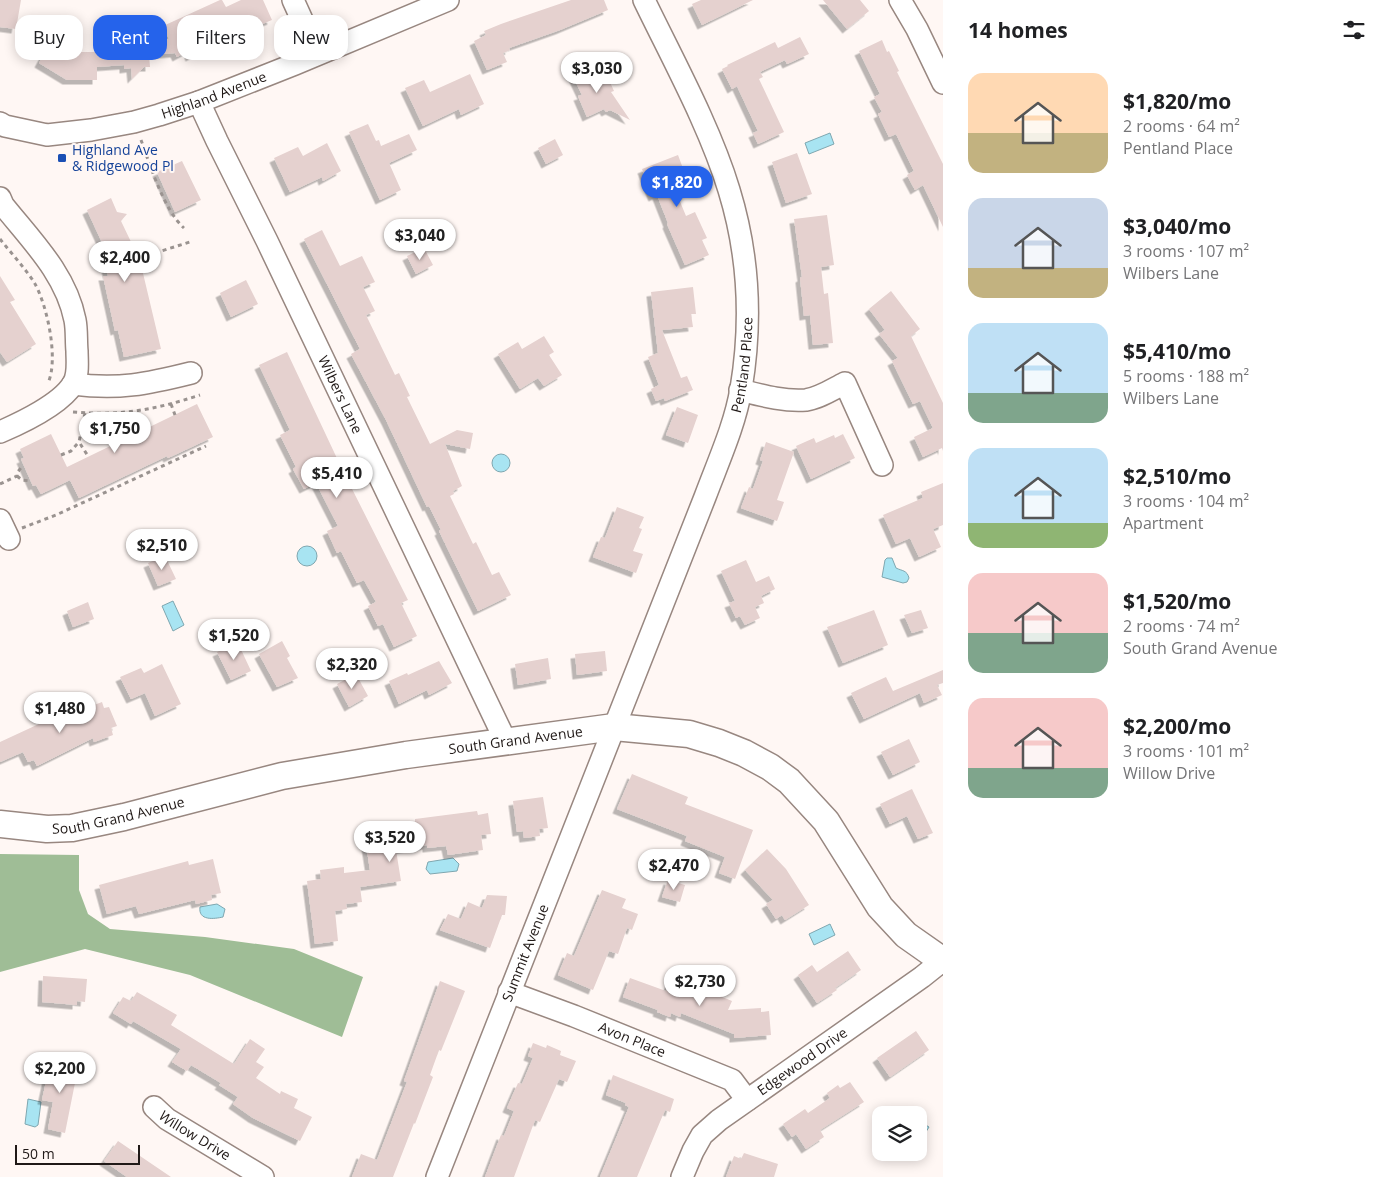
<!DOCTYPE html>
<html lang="en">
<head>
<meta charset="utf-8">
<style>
  :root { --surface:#fff; --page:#f6f6f6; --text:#202124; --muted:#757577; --accent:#2563eb }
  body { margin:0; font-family:"Open Sans",sans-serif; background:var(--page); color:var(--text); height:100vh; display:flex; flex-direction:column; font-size:19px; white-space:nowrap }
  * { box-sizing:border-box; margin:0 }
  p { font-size:16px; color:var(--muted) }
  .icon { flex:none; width:28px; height:28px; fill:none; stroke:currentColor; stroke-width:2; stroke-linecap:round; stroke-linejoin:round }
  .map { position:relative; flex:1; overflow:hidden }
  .details { display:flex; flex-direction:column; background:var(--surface); width:450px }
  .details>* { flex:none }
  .hud { position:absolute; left:15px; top:15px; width:475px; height:45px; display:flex; gap:10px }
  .fabs { position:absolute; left:872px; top:1106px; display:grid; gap:10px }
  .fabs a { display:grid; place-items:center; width:55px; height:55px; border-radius:10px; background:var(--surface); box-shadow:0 2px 12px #0003; font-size:25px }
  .scale { position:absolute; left:15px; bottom:12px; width:125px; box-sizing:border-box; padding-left:5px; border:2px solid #201917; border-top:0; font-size:14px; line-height:18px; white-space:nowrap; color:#201917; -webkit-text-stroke:4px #fff7f4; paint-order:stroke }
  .price { position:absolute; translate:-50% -42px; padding:0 11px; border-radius:18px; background:#fff; color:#222; font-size:16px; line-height:32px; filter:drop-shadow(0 1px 2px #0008) }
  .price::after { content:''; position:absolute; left:50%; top:30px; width:15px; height:11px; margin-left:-8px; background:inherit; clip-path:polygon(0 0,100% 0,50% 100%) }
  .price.current { background:var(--accent); color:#fff }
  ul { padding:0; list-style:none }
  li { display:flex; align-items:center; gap:15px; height:125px; padding:0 25px }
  li span { display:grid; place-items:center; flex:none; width:140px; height:100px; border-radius:15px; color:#555 }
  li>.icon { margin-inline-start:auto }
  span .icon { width:60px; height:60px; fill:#fffc; stroke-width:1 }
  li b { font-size:21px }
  h2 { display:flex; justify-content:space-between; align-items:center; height:60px; padding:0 25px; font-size:21px }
  .tag { padding:0 18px; border-radius:15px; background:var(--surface); box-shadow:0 2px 12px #0003; font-size:18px; line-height:45px }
  .tag.current { background:var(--accent); color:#fff }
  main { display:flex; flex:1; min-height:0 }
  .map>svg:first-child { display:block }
</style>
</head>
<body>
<main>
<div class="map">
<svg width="943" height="1177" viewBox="0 0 943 1177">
  <defs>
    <filter id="shadow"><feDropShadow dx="-4.5" dy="4.5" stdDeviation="0" flood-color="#0004"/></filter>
  </defs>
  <rect width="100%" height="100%" fill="#fff7f4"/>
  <path fill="#9fbd96" d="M 0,854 L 79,855 L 79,890 L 88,914 L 110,929 L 205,937 L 294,949 L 363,977 L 342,1037 L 190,975 L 85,949 L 0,972 Z"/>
  <path fill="#a8e4f2" stroke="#7fa7b0" d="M 830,133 L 834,144 L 809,154 L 805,143 Z
    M492 463a9 9 0 1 1 18 0a9 9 0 1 1-18 0Z
    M297 556a10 10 0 1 1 20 0a10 10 0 1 1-20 0Z
    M 887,558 L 892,558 L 896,568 C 902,571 907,570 909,578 L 907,582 L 903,583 L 882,577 L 885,560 Z
    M 173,601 L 184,625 L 173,631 L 162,606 Z
    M 453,858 L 459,864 L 457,871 L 430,874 L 426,869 L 428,862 Z
    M 217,904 L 225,909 L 223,917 C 214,919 198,921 200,907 Z
    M 830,924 L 835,935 L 814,945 L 809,934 Z
    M 28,1099 L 41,1102 L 38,1125 L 35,1127 L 25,1124 Z
    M 919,1121 L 929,1127 L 919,1143 Z"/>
  <path fill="#e5d1cf" filter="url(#shadow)" d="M 0,0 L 21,0 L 16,29 L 0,27 Z
    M 220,0 L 222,0 L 226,7 L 241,0 L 263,0 L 272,20 L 250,29 L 249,28 L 190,57 L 188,51 L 177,57 L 175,53 L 149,55 L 150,67 L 144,67 L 132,79 L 131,68 L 124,69 L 124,65 L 97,67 L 97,80 L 67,80 L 39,63 L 53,38 L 74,52 L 109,52 L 108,44 L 169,39 L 163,26 Z
    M 571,0 L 604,0 L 608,10 L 560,30 L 509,48 L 510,50 L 503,53 L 507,62 L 487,70 L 474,41 L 486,35 L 484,31 L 501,24 Z
    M 701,0 L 753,0 L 702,25 L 692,4 Z
    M 823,0 L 860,0 L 869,11 L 847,29 Z
    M 800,37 L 809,54 L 787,64 L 785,60 L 760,72 L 763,77 L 759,79 L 784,132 L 758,144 L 753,133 L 758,131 L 737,86 L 732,89 L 722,69 L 728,66 L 727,65 L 775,42 L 778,48 Z
    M 882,40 L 887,52 L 889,51 L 899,71 L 897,72 L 943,164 L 943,227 L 923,185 L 915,190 L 907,175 L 914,171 L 896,134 L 889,137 L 878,114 L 882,112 L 874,97 L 880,94 L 859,51 Z
    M 592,68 L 596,76 L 605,71 L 614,91 L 611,92 L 630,120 L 610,110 L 606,112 L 604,109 L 587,117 L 578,96 L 582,95 L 573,76 Z
    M 470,74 L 484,104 L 461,115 L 459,109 L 423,126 L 405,88 L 424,80 L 430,92 Z
    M 368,124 L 376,141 L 379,140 L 381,146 L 409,134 L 417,150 L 389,163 L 401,190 L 380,200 L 349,132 Z
    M 555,139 L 563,155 L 546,164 L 538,148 Z
    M 327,143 L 341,171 L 323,181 L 322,177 L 290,192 L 274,158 L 298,147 L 303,156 Z
    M 797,153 L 812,194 L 786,203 L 772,162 Z
    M 678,155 L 688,182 L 674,187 L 686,216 L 695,212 L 707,238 L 702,240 L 709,255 L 685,265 L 667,224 L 668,223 L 657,195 L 653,197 L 642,169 Z
    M 182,161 L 201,200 L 175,212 L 157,172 Z
    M 111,198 L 117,212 L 127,214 L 121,221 L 132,244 L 138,242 L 144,269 L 142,269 L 161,349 L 124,357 L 118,330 L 115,331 L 103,276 L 108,276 L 102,250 L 105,249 L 87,210 Z
    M 827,215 L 834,265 L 821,267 L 824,294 L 828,293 L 833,343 L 813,345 L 810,315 L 804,316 L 800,278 L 802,277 L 794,219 Z
    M 322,230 L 340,266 L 362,256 L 375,282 L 363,287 L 375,311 L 366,315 L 395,375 L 399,373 L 410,396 L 407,397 L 430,444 L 457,430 L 473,433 L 470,449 L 445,444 L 462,486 L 453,491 L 454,494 L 450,496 L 473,544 L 476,542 L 492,575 L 499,572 L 511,595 L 478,611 L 439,531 L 441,530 L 429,506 L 427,507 L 386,420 L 351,354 L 360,349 L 304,239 Z
    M 424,248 L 433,265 L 416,274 L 407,256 Z
    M 0,276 L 15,300 L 10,302 L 36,344 L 7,362 L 0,352 Z
    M 246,280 L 258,304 L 231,317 L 220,293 Z
    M 693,287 L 696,314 L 691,314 L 693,327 L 662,330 L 681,378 L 687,376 L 693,390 L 665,401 L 664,398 L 656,401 L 651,389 L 659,385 L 648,357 L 658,353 L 651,292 Z
    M 891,291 L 920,329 L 911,336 L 943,403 L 943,451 L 942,448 L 923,457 L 914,437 L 933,428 L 920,401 L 913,404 L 892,361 L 898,358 L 879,334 L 885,330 L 869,309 Z
    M 544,336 L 554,352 L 549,355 L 562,375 L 544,386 L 538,378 L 520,389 L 498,354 L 518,342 L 522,349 Z
    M 287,352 L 342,469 L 408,600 L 401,603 L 417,636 L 394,647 L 383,624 L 378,626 L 368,606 L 376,602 L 364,580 L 357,583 L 341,551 L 337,553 L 327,531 L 338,526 L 316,483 L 304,489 L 293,469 L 296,467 L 280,435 L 290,430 L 259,365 Z
    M 197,404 L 213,437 L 168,458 L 167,456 L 79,498 L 70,480 L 41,494 L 36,485 L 33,486 L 21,459 L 24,458 L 20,449 L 51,434 L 67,467 Z
    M 677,407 L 698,415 L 688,443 L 666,435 Z
    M 843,434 L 855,458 L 811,479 L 796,446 L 814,438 L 816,443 L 834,435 L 835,438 Z
    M 766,442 L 794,452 L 777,500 L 784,502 L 777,521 L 741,508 L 749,487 L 753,489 L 763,461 L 760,460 Z
    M 943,483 L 943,525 L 933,529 L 941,547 L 919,557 L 910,538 L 896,544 L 883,515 L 923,498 L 921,492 Z
    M 617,507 L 644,517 L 639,528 L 642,529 L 633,551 L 643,554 L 636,573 L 593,557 L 601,537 L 605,538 Z
    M 165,556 L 176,579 L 158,586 L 148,563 Z
    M 746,560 L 756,582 L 769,576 L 775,589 L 761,596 L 764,603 L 755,607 L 760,618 L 745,625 L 740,616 L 736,618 L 729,603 L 735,601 L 721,571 Z
    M 88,602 L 94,619 L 73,627 L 67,611 Z
    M 874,610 L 888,645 L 843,663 L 827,627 Z
    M 921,610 L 928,628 L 912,633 L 904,615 Z
    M 282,641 L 290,656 L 287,658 L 298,678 L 277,687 L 259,654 Z
    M 238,643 L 251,671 L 231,680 L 217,652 Z
    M 605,651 L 607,671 L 577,675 L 575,654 Z
    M 548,658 L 551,679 L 518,685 L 515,664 Z
    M 439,661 L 452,683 L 429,695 L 427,690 L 399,704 L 389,681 L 407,673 L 408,675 Z
    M 162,664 L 181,704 L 155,716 L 145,693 L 131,699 L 120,677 L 141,668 L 144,673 Z
    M 943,670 L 943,683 L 937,685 L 942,695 L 924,703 L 920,693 L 864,719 L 851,693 L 886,677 L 893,691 Z
    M 356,674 L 368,696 L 349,707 L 337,684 Z
    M 102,702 L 104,708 L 109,707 L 117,726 L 111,728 L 113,735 L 94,742 L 93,738 L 37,766 L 34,760 L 28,762 L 23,752 L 0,762 L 0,742 L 54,717 L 52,715 L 64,709 L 67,715 Z
    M 909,739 L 920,762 L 893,775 L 881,752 Z
    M 632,774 L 688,797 L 685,804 L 753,830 L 735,879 L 719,873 L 725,857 L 685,841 L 687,836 L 617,809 Z
    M 912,789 L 933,833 L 918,839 L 907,816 L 890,824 L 880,804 Z
    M 543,797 L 548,828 L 539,829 L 540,836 L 524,838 L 523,831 L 517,832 L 513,801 Z
    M 477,811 L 478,815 L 488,813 L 491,834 L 481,835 L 483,850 L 448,855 L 446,846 L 427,848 L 427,845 L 396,850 L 401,881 L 360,887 L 362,902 L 346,904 L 347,909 L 335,911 L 338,941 L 315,944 L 307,881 L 321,879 L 320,870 L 344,867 L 344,873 L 370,870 L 365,838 L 382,836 L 381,828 L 415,823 L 415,819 Z
    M 767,849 L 786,869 L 809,905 L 785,920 L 782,915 L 776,919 L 766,904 L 773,900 L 745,870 Z
    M 213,859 L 221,893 L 211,895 L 212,900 L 196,904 L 195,900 L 139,914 L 136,906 L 107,914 L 99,885 L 188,861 L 189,865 Z
    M 668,880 L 685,885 L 680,902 L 662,897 Z
    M 602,890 L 626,899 L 622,908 L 638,914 L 632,930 L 627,928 L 618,954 L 609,951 L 593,990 L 558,975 L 567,953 L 574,956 Z
    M 487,895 L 507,896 L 505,915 L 502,915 L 490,948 L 440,930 L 448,914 L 461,919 L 468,902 L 482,908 Z
    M 848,951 L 861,970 L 835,988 L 837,990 L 817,1003 L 798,975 L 812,965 L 817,972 Z
    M 673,975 L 694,984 L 693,985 L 732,1001 L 728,1010 L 761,1008 L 761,1012 L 769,1011 L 771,1035 L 734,1038 L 734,1034 L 681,1013 L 680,1017 L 671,1013 L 670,1017 L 657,1012 L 658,1010 L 623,997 L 630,978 L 666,991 Z
    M 43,976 L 87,979 L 85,1002 L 77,1001 L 77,1005 L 42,1002 Z
    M 440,981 L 465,991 L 441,1051 L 439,1050 L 430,1075 L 433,1077 L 423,1103 L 415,1124 L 414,1123 L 393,1177 L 352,1177 L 361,1154 L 377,1160 L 407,1082 L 404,1081 Z
    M 137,992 L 177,1015 L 171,1025 L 234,1064 L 250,1039 L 265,1049 L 256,1062 L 264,1067 L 256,1078 L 280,1094 L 281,1091 L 298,1099 L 294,1108 L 312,1117 L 300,1141 L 253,1118 L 233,1104 L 238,1097 L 219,1085 L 221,1083 L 191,1065 L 187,1071 L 172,1062 L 181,1049 L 133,1021 L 131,1024 L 113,1013 L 123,997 L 131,1001 Z
    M 916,1031 L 929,1050 L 890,1077 L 877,1058 Z
    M 533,1043 L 546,1048 L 547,1045 L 561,1051 L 560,1055 L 576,1061 L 567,1082 L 559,1079 L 540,1122 L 535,1120 L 514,1177 L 485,1177 L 501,1135 L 504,1136 L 514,1111 L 507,1108 L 518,1083 L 522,1084 L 533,1058 L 528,1056 Z
    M 50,1063 L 78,1068 L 65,1133 L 48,1129 L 53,1102 L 42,1100 Z
    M 613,1075 L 674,1099 L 670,1112 L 665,1110 L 637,1177 L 600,1177 L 629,1107 L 625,1105 L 626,1103 L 606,1095 Z
    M 850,1082 L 864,1102 L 820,1130 L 824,1137 L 806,1149 L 796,1134 L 792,1137 L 783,1124 L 805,1109 L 808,1113 L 830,1098 L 827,1093 L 838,1085 L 840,1088 Z
    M 118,1141 L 171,1177 L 127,1177 L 104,1161 Z
    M 744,1153 L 778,1164 L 774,1177 L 726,1177 L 734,1156 L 741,1159 Z"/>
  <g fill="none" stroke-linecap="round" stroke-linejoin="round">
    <g stroke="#988780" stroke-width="24">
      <g id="minor">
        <path d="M 293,0 L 317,53"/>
        <path d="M 900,0 L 917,29 L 943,83"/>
        <path id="s1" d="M 199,102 L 217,141 L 267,241 L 506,742"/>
        <path id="s2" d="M 0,123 L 5,126 L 47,135 L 91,130 L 134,122 L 159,115 L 199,102 L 295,64 L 448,0"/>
        <path d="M 0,198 L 3,205 C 31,240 66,274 75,320 C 77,330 76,341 77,351 C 77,361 79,375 73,384 C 61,404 21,423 0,432"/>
        <path d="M 73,384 C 118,390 147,384 191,373"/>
        <path d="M 740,390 C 760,395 785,402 806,400 C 820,398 833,389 845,383 L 882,465"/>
        <path d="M 0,520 L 9,539"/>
        <path id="s3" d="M 509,992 L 574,1016 L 732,1080 L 747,1100"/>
        <path id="s4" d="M 154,1107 L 167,1119 L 263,1177"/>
        <path id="s5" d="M 437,1177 L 705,497 C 718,462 735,425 741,389 C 752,323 749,255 729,190 C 710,127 673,60 644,0"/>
        <path id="s6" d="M 682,1177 L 693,1151 L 702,1135 L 719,1120 L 922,977 L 942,961"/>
      </g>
    </g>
    <g stroke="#988780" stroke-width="29">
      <g id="major">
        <path id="s7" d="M 0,824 L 47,829 L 72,828 L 124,817 L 282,776 L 406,755 L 614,727 L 689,734 L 719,743 L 744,753 L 770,767 L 789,781 L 826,821 L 880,907 L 906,935 L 943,961"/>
      </g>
    </g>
    <path stroke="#9a9390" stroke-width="3" stroke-dasharray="4 4" stroke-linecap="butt" d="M 141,140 C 150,165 164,210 184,228
      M 0,239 C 11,253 24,267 34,282 C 47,304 59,359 48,383
      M 139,248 C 145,248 151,247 155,253 L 153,257 L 142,262
      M 155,253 L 193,241
      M 171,404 L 175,415
      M 73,412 C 121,416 154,410 200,395
      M 85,413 L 79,442 L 88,456
      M 61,455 L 71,451 L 79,442
      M 17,476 L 22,480 L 31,481
      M 0,484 L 17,476 L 17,473 L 23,465
      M 22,528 L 56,515 L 206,446"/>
    <use href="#minor" stroke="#fff" stroke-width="21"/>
    <use href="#major" stroke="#fff" stroke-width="26"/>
  </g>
  <rect fill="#1a4fb4" stroke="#fff7f4" stroke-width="2" x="57" y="153" width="10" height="10" rx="2.5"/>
  <g text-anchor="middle" stroke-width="4" stroke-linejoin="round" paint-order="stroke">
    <g font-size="14" fill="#201917" stroke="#fff7f4">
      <text dy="5" stroke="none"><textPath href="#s2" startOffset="221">Highland Avenue</textPath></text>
      <text dy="5" stroke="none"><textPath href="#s5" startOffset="869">Pentland Place</textPath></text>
      <text dy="5" stroke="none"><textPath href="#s1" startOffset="325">Wilbers Lane</textPath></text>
      <text dy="5" stroke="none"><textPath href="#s7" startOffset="525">South Grand Avenue</textPath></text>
      <text dy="5" stroke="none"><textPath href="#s7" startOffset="120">South Grand Avenue</textPath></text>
      <text dy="5" stroke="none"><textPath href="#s5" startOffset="241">Summit Avenue</textPath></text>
      <text dy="5" stroke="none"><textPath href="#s3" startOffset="132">Avon Place</textPath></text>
      <text dy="5" stroke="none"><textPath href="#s6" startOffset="171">Edgewood Drive</textPath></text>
      <text dy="5" stroke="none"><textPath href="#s4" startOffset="50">Willow Drive</textPath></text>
    </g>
    <g font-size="14" fill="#164399" stroke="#fff7f4" text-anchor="start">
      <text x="72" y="155">Highland Ave<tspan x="72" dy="16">&amp; Ridgewood Pl</tspan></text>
    </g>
  </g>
</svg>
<div class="fabs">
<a><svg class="icon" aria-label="layers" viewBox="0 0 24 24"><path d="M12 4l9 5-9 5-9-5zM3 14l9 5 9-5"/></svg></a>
</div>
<div class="scale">50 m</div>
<b class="price" style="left:597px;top:94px">$3,030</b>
<b class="price current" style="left:677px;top:208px">$1,820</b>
<b class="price" style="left:420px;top:261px">$3,040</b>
<b class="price" style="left:125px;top:283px">$2,400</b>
<b class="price" style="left:115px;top:454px">$1,750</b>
<b class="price" style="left:337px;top:499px">$5,410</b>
<b class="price" style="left:162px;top:571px">$2,510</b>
<b class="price" style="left:234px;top:661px">$1,520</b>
<b class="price" style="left:352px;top:690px">$2,320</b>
<b class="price" style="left:60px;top:734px">$1,480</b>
<b class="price" style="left:390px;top:863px">$3,520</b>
<b class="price" style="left:674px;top:891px">$2,470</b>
<b class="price" style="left:700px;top:1007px">$2,730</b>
<b class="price" style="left:60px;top:1094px">$2,200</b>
<div class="hud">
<a class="tag">Buy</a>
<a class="tag current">Rent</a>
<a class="tag">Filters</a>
<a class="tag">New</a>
</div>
</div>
<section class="details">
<h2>14 homes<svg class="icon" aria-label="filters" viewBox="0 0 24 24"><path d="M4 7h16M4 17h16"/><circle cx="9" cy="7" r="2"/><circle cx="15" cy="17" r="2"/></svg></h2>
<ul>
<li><span style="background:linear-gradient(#ffd9b3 60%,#c2b280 0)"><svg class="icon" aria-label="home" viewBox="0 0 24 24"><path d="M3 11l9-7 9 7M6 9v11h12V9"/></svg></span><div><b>$1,820/mo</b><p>2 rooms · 64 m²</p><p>Pentland Place</p></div></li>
<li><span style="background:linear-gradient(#c9d6e8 70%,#c2b280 0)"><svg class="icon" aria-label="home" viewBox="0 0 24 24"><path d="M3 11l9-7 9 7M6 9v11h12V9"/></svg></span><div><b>$3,040/mo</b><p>3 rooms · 107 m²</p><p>Wilbers Lane</p></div></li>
<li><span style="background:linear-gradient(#bfe0f5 70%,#7fa58c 0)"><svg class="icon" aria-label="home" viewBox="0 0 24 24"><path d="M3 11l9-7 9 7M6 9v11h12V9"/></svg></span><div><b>$5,410/mo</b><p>5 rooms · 188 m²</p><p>Wilbers Lane</p></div></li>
<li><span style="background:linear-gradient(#bfe0f5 75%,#8fb573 0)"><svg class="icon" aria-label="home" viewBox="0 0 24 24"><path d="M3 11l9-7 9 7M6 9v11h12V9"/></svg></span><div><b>$2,510/mo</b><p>3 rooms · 104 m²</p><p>Apartment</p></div></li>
<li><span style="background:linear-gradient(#f6c9c9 60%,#7fa58c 0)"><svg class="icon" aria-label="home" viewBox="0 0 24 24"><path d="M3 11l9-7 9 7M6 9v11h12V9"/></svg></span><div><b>$1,520/mo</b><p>2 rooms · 74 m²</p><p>South Grand Avenue</p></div></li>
<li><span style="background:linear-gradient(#f6c9c9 70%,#7fa58c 0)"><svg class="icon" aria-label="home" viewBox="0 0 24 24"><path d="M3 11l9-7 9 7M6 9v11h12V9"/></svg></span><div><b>$2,200/mo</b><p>3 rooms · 101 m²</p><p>Willow Drive</p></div></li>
</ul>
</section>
</main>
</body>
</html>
